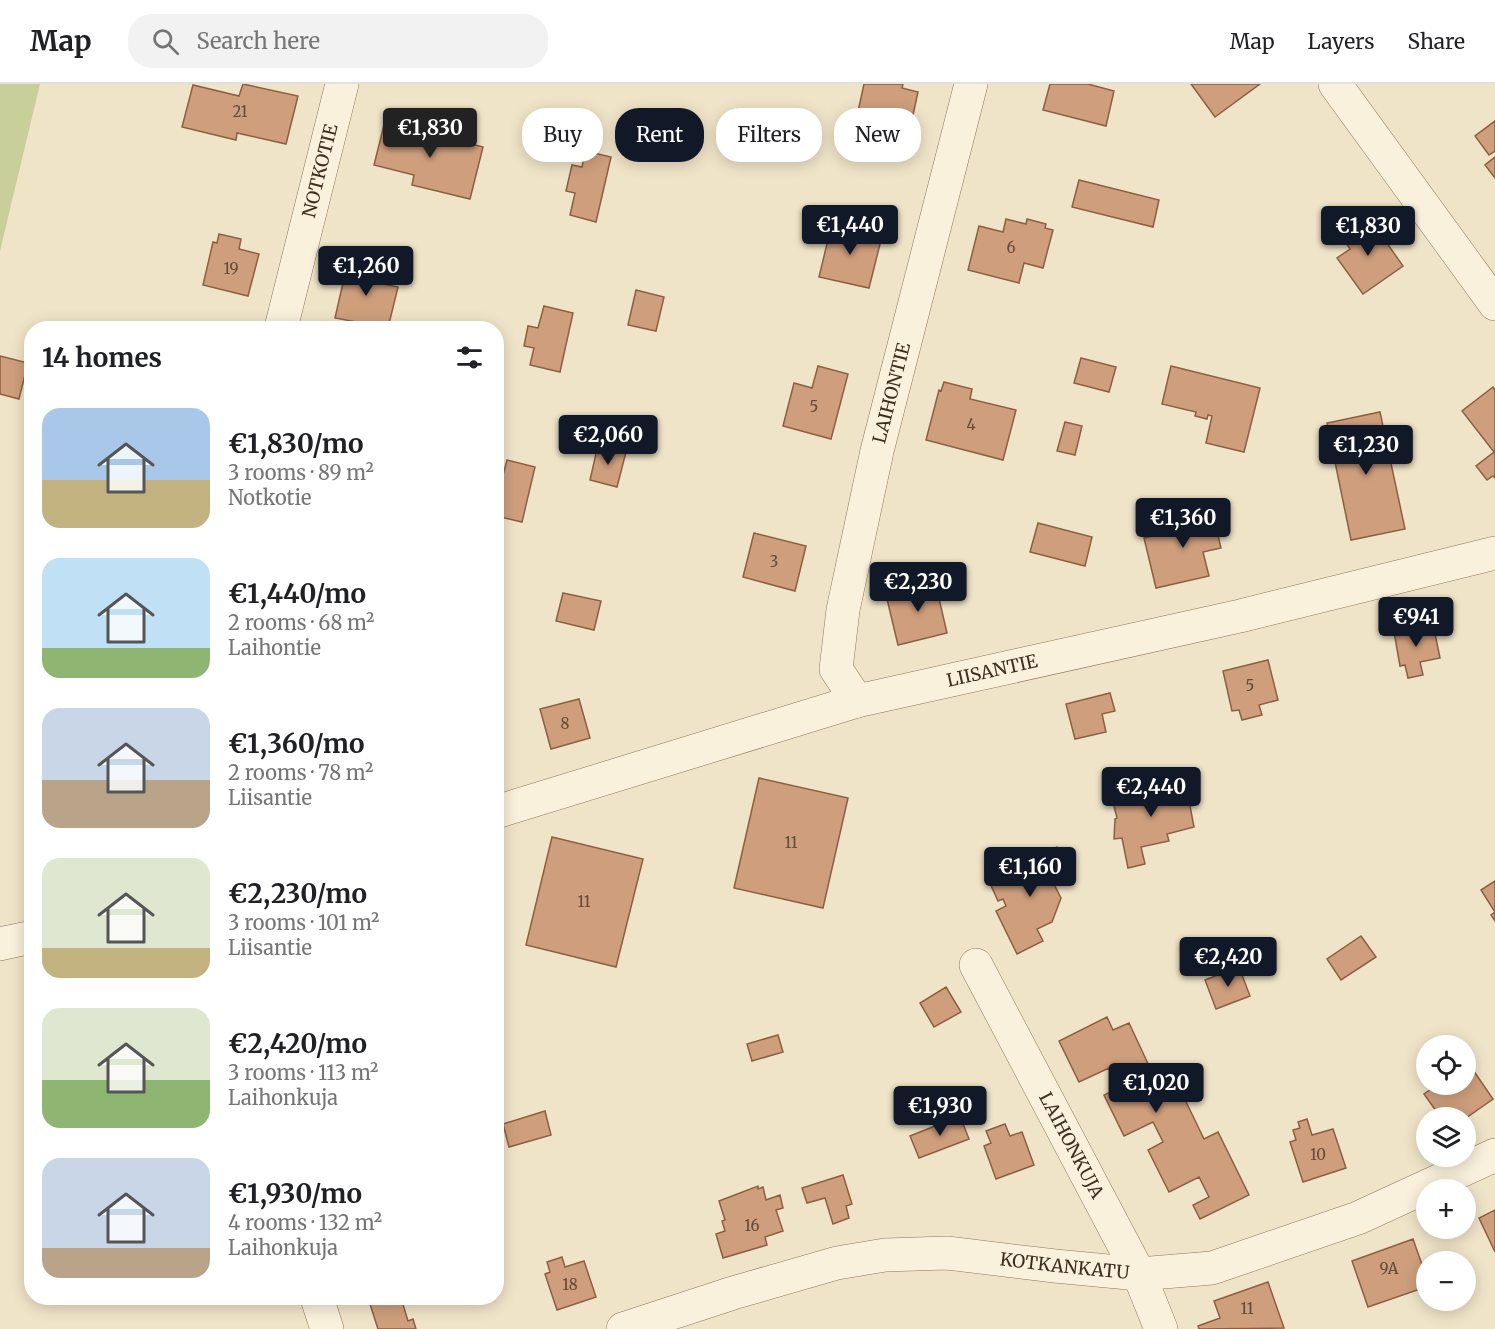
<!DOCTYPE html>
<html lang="en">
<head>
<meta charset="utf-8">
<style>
  :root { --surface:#fff; --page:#f2f2f2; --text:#202124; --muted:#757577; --line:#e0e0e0; --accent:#111827 }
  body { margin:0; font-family:Merriweather,serif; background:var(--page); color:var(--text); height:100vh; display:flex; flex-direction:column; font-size:22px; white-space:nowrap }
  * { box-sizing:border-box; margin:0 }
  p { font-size:20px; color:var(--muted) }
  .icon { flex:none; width:33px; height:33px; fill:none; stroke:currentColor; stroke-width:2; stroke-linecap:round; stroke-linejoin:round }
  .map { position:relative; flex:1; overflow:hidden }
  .side { position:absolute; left:24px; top:237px; width:480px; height:984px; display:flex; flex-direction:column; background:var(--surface); border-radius:24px; box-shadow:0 3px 15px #0003 }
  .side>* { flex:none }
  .banner { position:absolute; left:522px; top:24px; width:570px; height:54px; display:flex; gap:12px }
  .controls { position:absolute; left:1416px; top:951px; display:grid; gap:12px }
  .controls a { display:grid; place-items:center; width:60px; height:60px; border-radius:50%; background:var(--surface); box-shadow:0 3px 15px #0003; font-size:30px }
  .price { position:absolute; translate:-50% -51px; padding:0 14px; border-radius:6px; background:var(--accent); color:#fff; font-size:20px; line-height:39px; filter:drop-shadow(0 2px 3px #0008) }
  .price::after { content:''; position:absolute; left:50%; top:36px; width:18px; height:14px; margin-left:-9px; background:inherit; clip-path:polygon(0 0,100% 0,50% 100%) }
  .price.active { background:#222; color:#fff }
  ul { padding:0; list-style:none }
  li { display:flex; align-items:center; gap:18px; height:150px; padding:0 18px }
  li span { display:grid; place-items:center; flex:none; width:168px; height:120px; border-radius:18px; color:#555 }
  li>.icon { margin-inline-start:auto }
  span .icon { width:72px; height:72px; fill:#fffc; stroke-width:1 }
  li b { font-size:26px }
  h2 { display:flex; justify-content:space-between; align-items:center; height:72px; padding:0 18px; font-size:26px }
  .chip { padding:0 21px; border-radius:24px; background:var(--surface); box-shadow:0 3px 15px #0003; font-size:21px; line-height:54px }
  .chip.active { background:var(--accent); color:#fff }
  header { display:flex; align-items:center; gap:36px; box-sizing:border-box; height:84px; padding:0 30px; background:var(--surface); border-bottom:2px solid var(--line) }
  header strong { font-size:28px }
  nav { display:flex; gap:33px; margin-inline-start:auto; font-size:21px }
  .search { width:420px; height:54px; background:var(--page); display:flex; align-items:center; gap:15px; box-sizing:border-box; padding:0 21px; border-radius:24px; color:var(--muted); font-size:22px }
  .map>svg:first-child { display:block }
</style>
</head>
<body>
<header>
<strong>Map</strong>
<div class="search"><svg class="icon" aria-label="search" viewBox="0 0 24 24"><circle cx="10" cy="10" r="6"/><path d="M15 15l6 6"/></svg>Search here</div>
<nav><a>Map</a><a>Layers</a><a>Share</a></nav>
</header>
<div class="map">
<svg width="1495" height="1245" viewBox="0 0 1495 1245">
  <rect width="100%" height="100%" fill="#f0e4c8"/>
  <path fill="#c9cf9b" d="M 0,0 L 40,0 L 0,167 Z"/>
  <path fill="#cf9f7d" stroke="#8d5f41" stroke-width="1.5" d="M 243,0 L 298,12 L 286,60 L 237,49 L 236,56 L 182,43 L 193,1 L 239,12 Z
    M 864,0 L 903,0 L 902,4 L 918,8 L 908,54 L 855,41 Z
    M 1050,0 L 1088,0 L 1114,7 L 1106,42 L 1043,26 Z
    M 1191,0 L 1260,0 L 1215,33 Z
    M 385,37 L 483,63 L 470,115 L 412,101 L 414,91 L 374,81 Z
    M 1495,37 L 1495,67 L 1489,71 L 1475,52 Z
    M 585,67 L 611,73 L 596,138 L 570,131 L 575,109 L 566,107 L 572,81 L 582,83 Z
    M 1495,73 L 1495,94 L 1485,81 Z
    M 1079,96 L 1159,116 L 1153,143 L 1072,123 Z
    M 1006,135 L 1026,140 L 1027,135 L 1046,140 L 1045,144 L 1053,146 L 1043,184 L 1024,179 L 1019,199 L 968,186 L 979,142 L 1003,148 Z
    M 1370,135 L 1403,182 L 1363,210 L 1337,174 L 1350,165 L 1343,154 Z
    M 839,137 L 860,142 L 858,151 L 881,156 L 869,204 L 819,193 L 831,143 L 837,145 Z
    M 219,150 L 241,155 L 239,165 L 259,170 L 248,212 L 203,201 L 213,158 L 217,159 Z
    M 355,173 L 377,179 L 373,198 L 398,203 L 388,244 L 335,234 L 345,190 L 350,192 Z
    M 636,206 L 664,213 L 656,247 L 628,241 Z
    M 544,222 L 573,229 L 560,288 L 530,281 L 534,264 L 524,262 L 528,242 L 538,244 Z
    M 0,272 L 28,279 L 19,315 L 0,310 Z
    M 1081,274 L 1116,283 L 1109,308 L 1074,299 Z
    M 818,282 L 848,290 L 831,355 L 783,342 L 794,299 L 812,304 Z
    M 1171,282 L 1260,304 L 1244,368 L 1206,359 L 1212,332 L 1208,331 L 1207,335 L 1195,332 L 1196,328 L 1162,320 Z
    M 944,298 L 972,305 L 970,315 L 1016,326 L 1003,376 L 926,356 L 939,306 L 941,307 Z
    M 1493,303 L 1495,306 L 1495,394 L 1493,392 L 1487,396 L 1476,382 L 1494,368 L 1462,327 Z
    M 1380,328 L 1405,445 L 1351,456 L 1327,339 Z
    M 1065,338 L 1082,342 L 1075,371 L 1057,367 Z
    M 598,361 L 626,368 L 617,403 L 590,396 Z
    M 507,376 L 535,383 L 522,438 L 496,432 L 498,413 L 496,413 L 496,390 L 503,391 Z
    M 1212,426 L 1221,464 L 1203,468 L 1209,492 L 1156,504 L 1144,454 L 1172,447 L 1169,436 Z
    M 1038,439 L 1092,453 L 1085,482 L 1030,468 Z
    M 754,449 L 806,462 L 795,507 L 743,493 Z
    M 934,493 L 947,549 L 898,561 L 887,515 L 910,510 L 907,499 Z
    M 563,509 L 601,517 L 594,546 L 556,537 Z
    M 1433,540 L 1440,574 L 1420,578 L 1423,591 L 1408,594 L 1405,581 L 1400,582 L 1394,548 Z
    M 1268,576 L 1278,616 L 1259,621 L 1262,631 L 1242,636 L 1239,626 L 1232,627 L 1223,587 Z
    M 1110,609 L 1115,627 L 1102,630 L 1106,648 L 1075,655 L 1066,620 Z
    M 579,615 L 590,654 L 551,665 L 540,625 Z
    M 759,694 L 848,714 L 823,824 L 734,804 Z
    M 1144,699 L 1144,703 L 1159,700 L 1161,710 L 1173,707 L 1173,704 L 1190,700 L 1195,721 L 1190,722 L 1194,743 L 1167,750 L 1169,757 L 1141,763 L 1145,780 L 1128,784 L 1122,754 L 1114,755 L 1115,735 L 1117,734 L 1113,718 L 1128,715 L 1125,704 Z
    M 552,753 L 643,775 L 616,883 L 526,861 Z
    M 1057,763 L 1071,791 L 1054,800 L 1061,814 L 1052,838 L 1037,845 L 1043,857 L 1017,870 L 996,827 L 1006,822 L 1003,815 L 998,817 L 989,797 Z
    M 1495,797 L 1495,837 L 1491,831 L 1495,828 L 1481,806 Z
    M 1361,852 L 1376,873 L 1341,896 L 1327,875 Z
    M 1239,883 L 1250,912 L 1216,925 L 1205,896 Z
    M 946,903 L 961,928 L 934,943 L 920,919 Z
    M 1107,933 L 1113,946 L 1129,939 L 1158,1001 L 1174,993 L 1204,1055 L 1218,1048 L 1249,1111 L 1200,1135 L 1193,1121 L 1209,1113 L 1199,1093 L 1169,1108 L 1148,1066 L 1163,1058 L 1153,1038 L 1124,1052 L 1104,1011 L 1119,1004 L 1109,984 L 1079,998 L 1059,957 Z
    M 778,951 L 783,968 L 752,977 L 747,960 Z
    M 1469,980 L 1493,1015 L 1466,1034 L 1441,1034 L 1424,1010 L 1439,1000 L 1466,1000 L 1466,982 Z
    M 545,1027 L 551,1051 L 509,1063 L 503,1040 Z
    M 960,1032 L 969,1055 L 919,1074 L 910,1052 Z
    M 1307,1035 L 1312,1051 L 1333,1045 L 1346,1084 L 1303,1098 L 1290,1058 L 1296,1056 L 1293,1046 L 1300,1044 L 1298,1038 Z
    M 1005,1040 L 1010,1052 L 1022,1048 L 1034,1081 L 996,1095 L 984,1062 L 991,1059 L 986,1047 Z
    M 843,1091 L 852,1120 L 846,1122 L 849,1134 L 833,1140 L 825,1114 L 807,1119 L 802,1104 Z
    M 758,1102 L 758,1105 L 763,1103 L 766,1116 L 780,1111 L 783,1124 L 776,1126 L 783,1147 L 765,1153 L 767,1161 L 723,1174 L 716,1150 L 725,1147 L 722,1137 L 725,1136 L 719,1117 Z
    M 1495,1126 L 1495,1168 L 1479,1134 Z
    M 1413,1155 L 1426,1192 L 1426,1203 L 1368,1223 L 1352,1177 Z
    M 562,1173 L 565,1183 L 584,1177 L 596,1213 L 557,1226 L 545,1190 L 550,1188 L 547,1178 Z
    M 1268,1198 L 1284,1244 L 1199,1245 L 1198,1242 L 1220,1234 L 1214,1217 Z
    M 368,1214 L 401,1214 L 408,1237 L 413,1235 L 416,1245 L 378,1245 Z"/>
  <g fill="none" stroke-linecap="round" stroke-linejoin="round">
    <g stroke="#8d765c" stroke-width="34">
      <g id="minor">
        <path d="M 1335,0 L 1495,220"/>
        <path id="s1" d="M 281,244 L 342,0"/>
        <path id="s2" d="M 857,617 L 836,585 L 843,526 L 877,367 L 971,0"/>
        <path id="s3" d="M 496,728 L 857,617 L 1240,532 L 1495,469"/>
        <path d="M 0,860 L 32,853"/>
        <path id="s4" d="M 976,881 L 1139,1190 L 1161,1245"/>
        <path d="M 317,1214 L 327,1245"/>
        <path id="s5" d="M 623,1245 L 733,1209 L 837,1179 L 885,1171 L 947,1169 L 1055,1182 L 1139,1190 L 1212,1184 L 1358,1134 L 1495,1071"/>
      </g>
    </g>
    <use href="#minor" stroke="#faf1dc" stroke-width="33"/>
  </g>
  <g text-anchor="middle" stroke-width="4.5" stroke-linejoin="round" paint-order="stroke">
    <g font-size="15" fill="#624a37">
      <text x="240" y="33">21</text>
      <text x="1011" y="169">6</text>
      <text x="231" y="190">19</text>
      <text x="814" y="328">5</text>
      <text x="971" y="346">4</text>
      <text x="774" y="483">3</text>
      <text x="1250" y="607">5</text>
      <text x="565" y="645">8</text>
      <text x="791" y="764">11</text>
      <text x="584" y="823">11</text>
      <text x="1318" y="1076">10</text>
      <text x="752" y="1147">16</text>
      <text x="1389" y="1190">9A</text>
      <text x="570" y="1206">18</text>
      <text x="1247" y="1230">11</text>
    </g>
    <g font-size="18" fill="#3d2e20" stroke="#f7eed8">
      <text dy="6" stroke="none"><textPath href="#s1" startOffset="162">NOTKOTIE</textPath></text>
      <text dy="6" stroke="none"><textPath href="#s2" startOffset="320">LAIHONTIE</textPath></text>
      <text dy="6" stroke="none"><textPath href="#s3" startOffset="516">LIISANTIE</textPath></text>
      <text dy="6" stroke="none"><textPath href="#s4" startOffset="204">LAIHONKUJA</textPath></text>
      <text dy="6" stroke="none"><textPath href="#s5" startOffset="453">KOTKANKATU</textPath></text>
    </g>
  </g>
</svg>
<div class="controls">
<a><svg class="icon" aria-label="locate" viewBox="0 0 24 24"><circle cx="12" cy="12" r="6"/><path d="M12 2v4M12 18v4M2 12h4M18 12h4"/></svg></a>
<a><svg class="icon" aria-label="layers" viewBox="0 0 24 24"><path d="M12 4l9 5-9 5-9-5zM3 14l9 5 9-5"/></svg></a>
<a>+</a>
<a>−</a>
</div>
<b class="price active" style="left:430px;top:75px">€1,830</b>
<b class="price" style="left:850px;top:172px">€1,440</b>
<b class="price" style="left:1368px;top:173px">€1,830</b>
<b class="price" style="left:366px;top:213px">€1,260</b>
<b class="price" style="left:608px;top:382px">€2,060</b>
<b class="price" style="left:1366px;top:392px">€1,230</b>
<b class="price" style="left:1183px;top:465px">€1,360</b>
<b class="price" style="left:918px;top:529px">€2,230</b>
<b class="price" style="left:1416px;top:564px">€941</b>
<b class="price" style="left:1151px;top:734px">€2,440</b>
<b class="price" style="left:1030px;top:814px">€1,160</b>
<b class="price" style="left:1228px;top:904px">€2,420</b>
<b class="price" style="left:1156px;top:1030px">€1,020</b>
<b class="price" style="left:940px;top:1053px">€1,930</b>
<div class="banner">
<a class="chip">Buy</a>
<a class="chip active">Rent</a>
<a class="chip">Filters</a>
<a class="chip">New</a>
</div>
<section class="side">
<h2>14 homes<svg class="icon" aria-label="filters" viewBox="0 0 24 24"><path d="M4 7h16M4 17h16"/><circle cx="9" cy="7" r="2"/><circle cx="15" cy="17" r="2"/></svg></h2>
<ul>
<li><span style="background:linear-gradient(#a9c7e8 60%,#c2b280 0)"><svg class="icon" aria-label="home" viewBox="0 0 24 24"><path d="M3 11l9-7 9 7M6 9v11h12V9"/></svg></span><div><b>€1,830/mo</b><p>3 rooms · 89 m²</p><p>Notkotie</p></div></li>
<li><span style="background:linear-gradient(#bfe0f5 75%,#8fb573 0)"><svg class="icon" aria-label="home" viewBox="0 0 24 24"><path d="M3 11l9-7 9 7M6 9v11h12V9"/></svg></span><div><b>€1,440/mo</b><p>2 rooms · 68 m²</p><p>Laihontie</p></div></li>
<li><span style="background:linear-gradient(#c9d6e8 60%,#b9a48a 0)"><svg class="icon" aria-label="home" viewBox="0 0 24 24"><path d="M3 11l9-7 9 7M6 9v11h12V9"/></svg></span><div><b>€1,360/mo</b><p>2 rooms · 78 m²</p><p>Liisantie</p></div></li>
<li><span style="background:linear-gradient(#dfe7d0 75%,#c2b280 0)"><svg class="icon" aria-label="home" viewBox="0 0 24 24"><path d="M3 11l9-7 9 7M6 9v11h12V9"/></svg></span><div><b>€2,230/mo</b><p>3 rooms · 101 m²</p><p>Liisantie</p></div></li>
<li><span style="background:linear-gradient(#dfe7d0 60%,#8fb573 0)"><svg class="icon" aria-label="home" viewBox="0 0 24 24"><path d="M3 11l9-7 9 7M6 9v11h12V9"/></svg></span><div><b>€2,420/mo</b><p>3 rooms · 113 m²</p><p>Laihonkuja</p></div></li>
<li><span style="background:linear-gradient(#c9d6e8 75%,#b9a48a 0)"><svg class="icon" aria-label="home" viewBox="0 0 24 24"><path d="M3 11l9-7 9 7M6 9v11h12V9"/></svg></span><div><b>€1,930/mo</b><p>4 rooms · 132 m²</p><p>Laihonkuja</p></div></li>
</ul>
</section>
</div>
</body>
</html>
